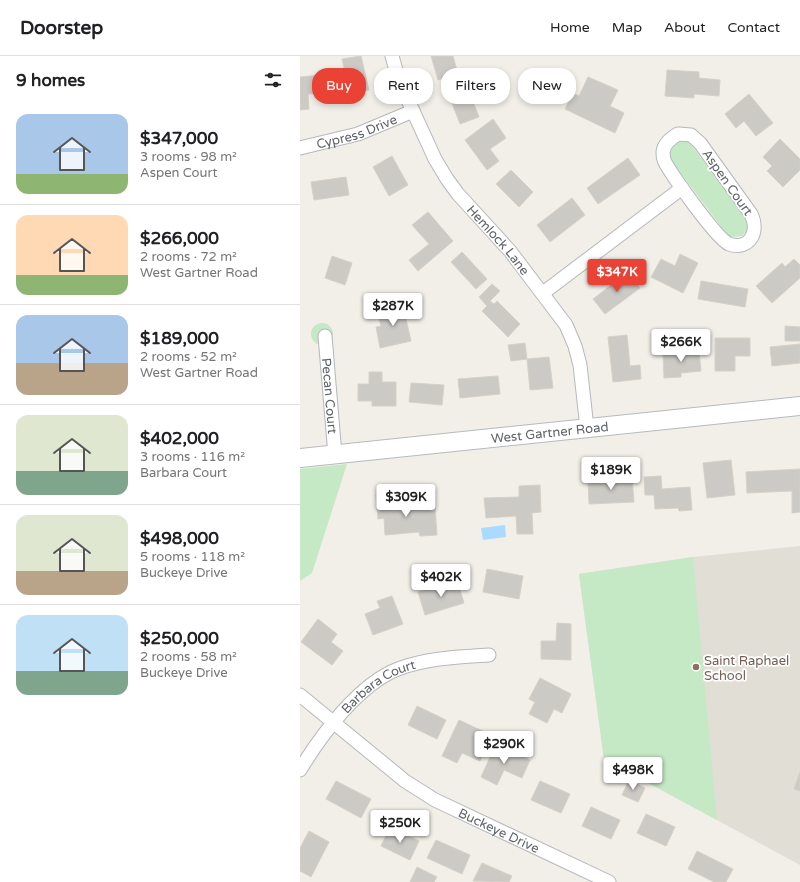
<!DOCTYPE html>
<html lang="en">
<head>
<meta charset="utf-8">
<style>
  :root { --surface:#fff; --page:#f2f2f2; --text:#202124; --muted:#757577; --line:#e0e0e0; --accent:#ea4335 }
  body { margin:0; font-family:"Varela Round",sans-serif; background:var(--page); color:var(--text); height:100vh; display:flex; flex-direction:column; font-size:15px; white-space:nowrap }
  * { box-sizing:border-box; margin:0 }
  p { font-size:13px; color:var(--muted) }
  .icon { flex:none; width:22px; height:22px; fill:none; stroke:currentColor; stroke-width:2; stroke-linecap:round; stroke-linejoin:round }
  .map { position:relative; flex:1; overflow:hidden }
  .side { display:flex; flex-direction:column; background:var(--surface); width:300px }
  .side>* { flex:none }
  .banner { position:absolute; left:12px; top:12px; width:380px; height:36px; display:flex; gap:8px }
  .price { position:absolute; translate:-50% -34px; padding:0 9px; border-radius:4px; background:#fff; color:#222; font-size:13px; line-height:26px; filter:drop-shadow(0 1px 2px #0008) }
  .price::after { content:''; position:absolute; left:50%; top:24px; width:12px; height:9px; margin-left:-6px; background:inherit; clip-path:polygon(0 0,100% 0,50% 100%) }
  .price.active { background:var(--accent); color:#fff }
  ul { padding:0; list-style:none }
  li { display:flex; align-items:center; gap:12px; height:100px; padding:0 16px }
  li+li { border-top:1px solid var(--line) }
  li span { display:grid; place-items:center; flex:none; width:112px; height:80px; border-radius:12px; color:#555 }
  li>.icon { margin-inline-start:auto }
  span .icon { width:48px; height:48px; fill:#fffc; stroke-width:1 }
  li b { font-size:17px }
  h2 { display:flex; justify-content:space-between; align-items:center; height:48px; padding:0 16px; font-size:17px }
  .chip { padding:0 14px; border-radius:16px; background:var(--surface); box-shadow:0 2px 6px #0003; font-size:14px; line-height:36px }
  .chip.active { background:var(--accent); color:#fff }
  header { display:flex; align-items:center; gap:24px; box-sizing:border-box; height:56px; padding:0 20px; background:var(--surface); border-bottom:1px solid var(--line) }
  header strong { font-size:19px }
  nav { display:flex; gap:22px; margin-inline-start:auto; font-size:14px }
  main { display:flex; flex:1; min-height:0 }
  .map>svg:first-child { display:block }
</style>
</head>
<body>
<header>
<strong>Doorstep</strong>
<nav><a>Home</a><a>Map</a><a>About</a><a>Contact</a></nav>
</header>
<main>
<section class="side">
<h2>9 homes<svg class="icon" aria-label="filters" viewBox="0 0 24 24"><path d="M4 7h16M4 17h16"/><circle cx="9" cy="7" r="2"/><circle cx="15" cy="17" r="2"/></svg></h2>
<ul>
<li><span style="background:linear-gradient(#a9c7e8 75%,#8fb573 0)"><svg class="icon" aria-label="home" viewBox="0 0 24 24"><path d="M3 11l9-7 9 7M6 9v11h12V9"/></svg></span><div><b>$347,000</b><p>3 rooms · 98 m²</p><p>Aspen Court</p></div></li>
<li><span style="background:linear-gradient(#ffd9b3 75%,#8fb573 0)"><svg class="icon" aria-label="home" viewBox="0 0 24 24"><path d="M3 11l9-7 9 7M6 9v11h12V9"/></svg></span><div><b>$266,000</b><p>2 rooms · 72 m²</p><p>West Gartner Road</p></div></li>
<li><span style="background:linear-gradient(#a9c7e8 60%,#b9a48a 0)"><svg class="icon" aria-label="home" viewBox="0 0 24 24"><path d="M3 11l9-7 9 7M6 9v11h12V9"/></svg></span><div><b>$189,000</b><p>2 rooms · 52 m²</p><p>West Gartner Road</p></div></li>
<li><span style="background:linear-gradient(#dfe7d0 70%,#7fa58c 0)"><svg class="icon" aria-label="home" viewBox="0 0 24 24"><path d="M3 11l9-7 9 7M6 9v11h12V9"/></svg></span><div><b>$402,000</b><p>3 rooms · 116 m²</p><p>Barbara Court</p></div></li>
<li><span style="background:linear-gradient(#dfe7d0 70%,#b9a48a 0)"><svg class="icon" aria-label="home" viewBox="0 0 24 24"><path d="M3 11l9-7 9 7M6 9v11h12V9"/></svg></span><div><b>$498,000</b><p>5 rooms · 118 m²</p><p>Buckeye Drive</p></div></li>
<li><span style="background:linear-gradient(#bfe0f5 70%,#7fa58c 0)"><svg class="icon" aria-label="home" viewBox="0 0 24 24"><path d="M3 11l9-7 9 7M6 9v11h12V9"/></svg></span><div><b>$250,000</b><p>2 rooms · 58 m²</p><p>Buckeye Drive</p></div></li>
</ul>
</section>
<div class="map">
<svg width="500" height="826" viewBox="0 0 500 826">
  <rect width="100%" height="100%" fill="#f1efe8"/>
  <path fill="#e1ded6" d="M 500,490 L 500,809 L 304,703 L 279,518 L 393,501 Z"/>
  <path fill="#c5e8c5" d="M 378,84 L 387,85 L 392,90 L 446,163 C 449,169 447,175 442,180 L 431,181 L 426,177 L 370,103 L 369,92 Z
    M11 278a11 11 0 1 1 22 0a11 11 0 1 1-22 0Z
    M 47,408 L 12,517 L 0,525 L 0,413 Z
    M 393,501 L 417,764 L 304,703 L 279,518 Z"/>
  <path fill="#aadaff" d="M 205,469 L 206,481 L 183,484 L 181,472 Z"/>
  <path fill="#cccac5" stroke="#d6d1c6" d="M 61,0 L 69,34 L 50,38 L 42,3 Z
    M 131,0 L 153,0 L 158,18 L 138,24 Z
    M 367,14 L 399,16 L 399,22 L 420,24 L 419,40 L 394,38 L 394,42 L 365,40 Z
    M 21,19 L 23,37 L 8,38 L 9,53 L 0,54 L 0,21 Z
    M 288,21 L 318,34 L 310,50 L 324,57 L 315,77 L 265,53 L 273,37 L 279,40 Z
    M 166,27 L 179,61 L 160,68 L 147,34 Z
    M 449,38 L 473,67 L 456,80 L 444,65 L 436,72 L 425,58 Z
    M 193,63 L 206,82 L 190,93 L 199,105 L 187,114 L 165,84 Z
    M 480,83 L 500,103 L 500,114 L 483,131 L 467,115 L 472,110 L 463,101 Z
    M 92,100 L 108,129 L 89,140 L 73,111 Z
    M 328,102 L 340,119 L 298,148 L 287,132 Z
    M 211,114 L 233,136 L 219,151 L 196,128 Z
    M 46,121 L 49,139 L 14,144 L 11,126 Z
    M 272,142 L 285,159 L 250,186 L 237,169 Z
    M 128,156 L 153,185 L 118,215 L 109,204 L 129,188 L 112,169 Z
    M 162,196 L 187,223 L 176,233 L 151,206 Z
    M 380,198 L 398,207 L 383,237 L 351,221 L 361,203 L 375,210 Z
    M 32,200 L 52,207 L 45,229 L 25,222 Z
    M 494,203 L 500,209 L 500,222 L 472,247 L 456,230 L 482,207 L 485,211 Z
    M 328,216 L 340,232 L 305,258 L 293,243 Z
    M 401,225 L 448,233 L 445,251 L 398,243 Z
    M 192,228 L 200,235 L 190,245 L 194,248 L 197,245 L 220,268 L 208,281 L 182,255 L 187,250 L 179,241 Z
    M 103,250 L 111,285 L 80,292 L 76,271 L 81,270 L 77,255 Z
    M 485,270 L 500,271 L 500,285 L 485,285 Z
    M 327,279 L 330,310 L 340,309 L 341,323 L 313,326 L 308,281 Z
    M 415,282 L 450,282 L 450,300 L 435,300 L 435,315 L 415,315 Z
    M 225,287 L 227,303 L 211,305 L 208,289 Z
    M 500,288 L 500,307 L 472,310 L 470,291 Z
    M 399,295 L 401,315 L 381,317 L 381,321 L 364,322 L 363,297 Z
    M 249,301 L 253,332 L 230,334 L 227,303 Z
    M 69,316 L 82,316 L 82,326 L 96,326 L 96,350 L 72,350 L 72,345 L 58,345 L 58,328 L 69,328 Z
    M 198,320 L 200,338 L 160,342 L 158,323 Z
    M 111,327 L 144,329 L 142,349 L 109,346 Z
    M 431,404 L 435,439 L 407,442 L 403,407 Z
    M 500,413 L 500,456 L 492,457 L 492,435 L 447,437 L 446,416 Z
    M 361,420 L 362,433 L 390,431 L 392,454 L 379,455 L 378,452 L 355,453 L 354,439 L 345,439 L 344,421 Z
    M 332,421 L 334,446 L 289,448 L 288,424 Z
    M 240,429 L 241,456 L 232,457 L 233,478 L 217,478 L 216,460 L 186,462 L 184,442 L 219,441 L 219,430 Z
    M 94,437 L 95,453 L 135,450 L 137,479 L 120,480 L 119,476 L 85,479 L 84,462 L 78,463 L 76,438 Z
    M 187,513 L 223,520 L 219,543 L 183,536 Z
    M 157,524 L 164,547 L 125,559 L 118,536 Z
    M 92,540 L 103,568 L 73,579 L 65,558 L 80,552 L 77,545 Z
    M 18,563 L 37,578 L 31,586 L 43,595 L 32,609 L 1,586 Z
    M 257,567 L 271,568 L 271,604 L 241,603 L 241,585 L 256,585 Z
    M 240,622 L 271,638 L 262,657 L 254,653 L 247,667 L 229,658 L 235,646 L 229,643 Z
    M 117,650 L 146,664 L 137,683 L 108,669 Z
    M 159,664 L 191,679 L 180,705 L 162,697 L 157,707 L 142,700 Z
    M 196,688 L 230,704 L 222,722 L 204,714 L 197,729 L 181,721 Z
    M 500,716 L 500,735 L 494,733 Z
    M 329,724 L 345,732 L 338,746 L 322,739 Z
    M 36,725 L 71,743 L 61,762 L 26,743 Z
    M 240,725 L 270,738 L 261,757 L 231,744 Z
    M 291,751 L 320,764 L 311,783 L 282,770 Z
    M 346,758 L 375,771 L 366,790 L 337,777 Z
    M 90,771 L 119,785 L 110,804 L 81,790 Z
    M 9,775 L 29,786 L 11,821 L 0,815 L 0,792 Z
    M 136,784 L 170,799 L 162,818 L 127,802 Z
    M 397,795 L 433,813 L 426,826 L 414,826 L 388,813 Z
    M 182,807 L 212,820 L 209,826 L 173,825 Z
    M 117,811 L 137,821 L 134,826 L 110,826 Z"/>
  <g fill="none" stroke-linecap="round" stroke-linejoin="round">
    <g stroke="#b5b8bc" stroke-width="15">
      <g id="street">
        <path id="s1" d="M 92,0 L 99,25 L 113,55 L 135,103 L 147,123 L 158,138 L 210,195 L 266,269 L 275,290 L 280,309 L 287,372"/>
        <path d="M 378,78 L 391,79 L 400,87 L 451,158 C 460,176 449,195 429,188 C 417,183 374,122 366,108 C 364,105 363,100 363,96 C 364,87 371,82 378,78 Z"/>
        <path id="s2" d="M 0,92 L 58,78 L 113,55"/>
        <path d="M 243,237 L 382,132"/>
        <path id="s3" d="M 25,280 L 35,399"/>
        <path id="s4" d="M 0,639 L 105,725 L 135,744 L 309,826"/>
        <path id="s5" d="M 0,714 C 21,679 59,628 98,613 C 127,602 158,601 189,599"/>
      </g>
    </g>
    <g stroke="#b6babf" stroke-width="20">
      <g id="secondary">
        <path id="s6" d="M 0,402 L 500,350"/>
      </g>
    </g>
    <use href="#street" stroke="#fff" stroke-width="13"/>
    <use href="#secondary" stroke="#fff" stroke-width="18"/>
  </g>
  <circle fill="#8d6e63" stroke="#fff" stroke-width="1.5" cx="396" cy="611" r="4"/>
  <g text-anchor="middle" stroke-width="3.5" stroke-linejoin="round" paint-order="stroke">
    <g font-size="13" fill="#5f6368" stroke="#fff">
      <text dy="5" stroke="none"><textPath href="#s2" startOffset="59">Cypress Drive</textPath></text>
      <text transform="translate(428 126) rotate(55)" y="5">Aspen Court</text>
      <text dy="5" stroke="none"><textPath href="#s1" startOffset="215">Hemlock Lane</textPath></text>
      <text dy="5" stroke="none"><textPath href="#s3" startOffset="60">Pecan Court</textPath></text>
      <text dy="5" stroke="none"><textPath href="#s6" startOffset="251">West Gartner Road</textPath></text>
      <text dy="5" stroke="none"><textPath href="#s5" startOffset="117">Barbara Court</textPath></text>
      <text dy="5" stroke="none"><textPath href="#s4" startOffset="242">Buckeye Drive</textPath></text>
    </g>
    <g font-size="13" fill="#785e54" stroke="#fff" text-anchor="start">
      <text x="404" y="609">Saint Raphael<tspan x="404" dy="15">School</tspan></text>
    </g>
  </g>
</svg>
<b class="price active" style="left:317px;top:237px">$347K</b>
<b class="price" style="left:93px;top:271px">$287K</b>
<b class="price" style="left:381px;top:307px">$266K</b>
<b class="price" style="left:311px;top:435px">$189K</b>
<b class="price" style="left:106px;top:462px">$309K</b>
<b class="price" style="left:141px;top:542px">$402K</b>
<b class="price" style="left:204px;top:709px">$290K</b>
<b class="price" style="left:333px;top:735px">$498K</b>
<b class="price" style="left:100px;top:788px">$250K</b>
<div class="banner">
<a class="chip active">Buy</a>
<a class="chip">Rent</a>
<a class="chip">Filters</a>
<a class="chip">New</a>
</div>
</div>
</main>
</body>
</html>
